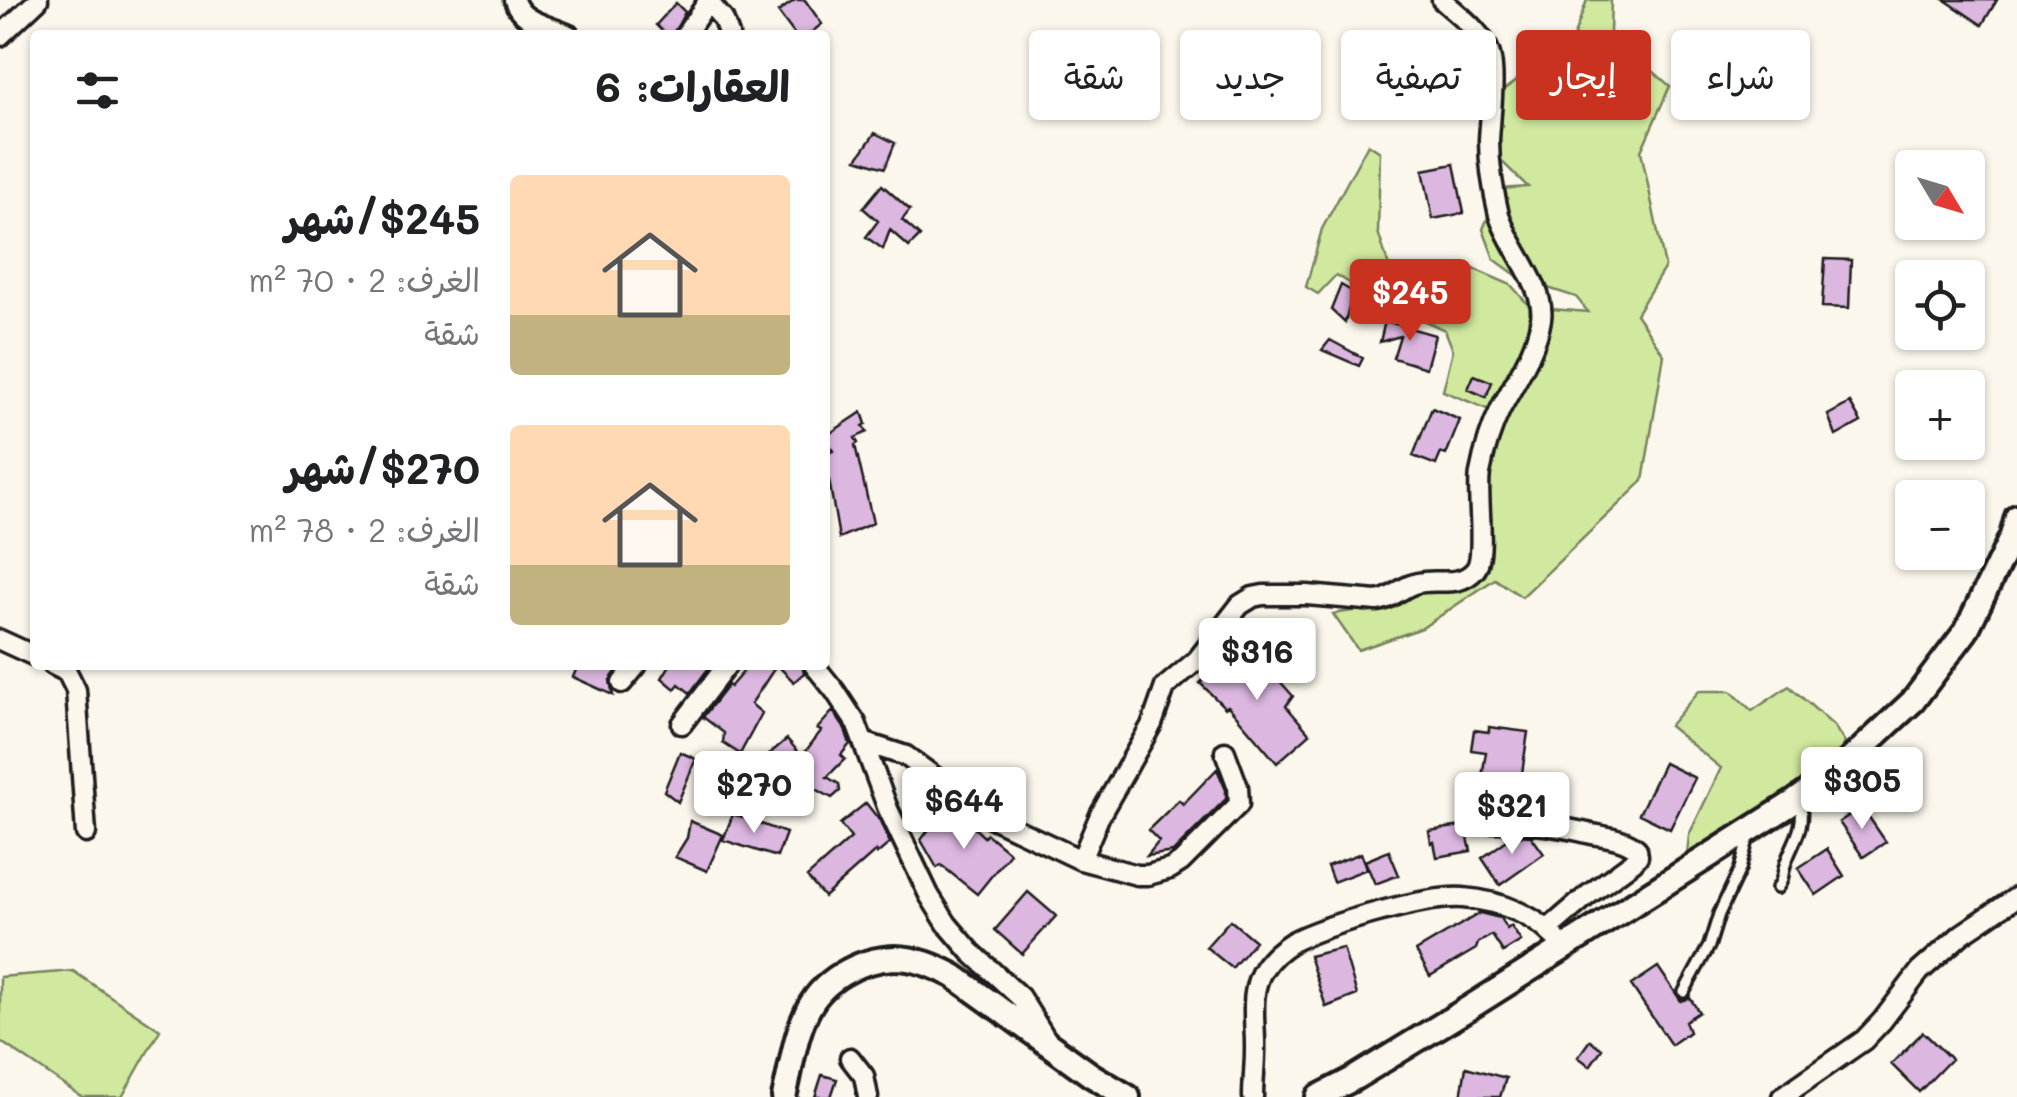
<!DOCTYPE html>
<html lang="ar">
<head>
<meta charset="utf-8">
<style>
  :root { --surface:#fff; --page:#f6f6f6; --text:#202124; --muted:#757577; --accent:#c8321e }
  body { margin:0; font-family:Mali,"Playpen Sans Arabic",sans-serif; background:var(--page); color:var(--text); direction:rtl; height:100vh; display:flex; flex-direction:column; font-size:38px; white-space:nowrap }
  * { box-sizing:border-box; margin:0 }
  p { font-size:32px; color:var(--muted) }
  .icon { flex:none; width:55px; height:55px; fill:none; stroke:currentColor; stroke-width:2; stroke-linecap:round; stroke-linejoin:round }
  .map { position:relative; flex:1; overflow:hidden; direction:ltr }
  .sheet { position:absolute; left:30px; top:30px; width:800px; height:640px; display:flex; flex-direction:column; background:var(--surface); border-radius:10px; box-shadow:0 2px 8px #0004; direction:rtl }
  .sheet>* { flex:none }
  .top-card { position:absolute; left:860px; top:30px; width:950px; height:90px; direction:rtl; display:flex; gap:20px }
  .needle { width:65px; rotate:128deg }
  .fabs { position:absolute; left:1895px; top:150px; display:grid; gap:20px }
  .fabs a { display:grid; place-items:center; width:90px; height:90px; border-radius:10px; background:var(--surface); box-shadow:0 2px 8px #0004; font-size:50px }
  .price { position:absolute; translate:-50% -85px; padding:0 22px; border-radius:10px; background:#fff; color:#222; font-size:32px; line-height:65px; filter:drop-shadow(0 2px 5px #0008) }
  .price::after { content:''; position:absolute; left:50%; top:60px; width:30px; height:22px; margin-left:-15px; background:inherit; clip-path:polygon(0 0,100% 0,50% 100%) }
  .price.active { background:var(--accent); color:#fff }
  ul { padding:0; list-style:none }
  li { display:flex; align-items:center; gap:30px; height:250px; padding:0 40px }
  li span { display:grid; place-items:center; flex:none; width:280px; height:200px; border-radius:10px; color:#555 }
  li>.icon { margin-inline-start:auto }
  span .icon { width:120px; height:120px; fill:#fffc; stroke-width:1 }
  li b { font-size:42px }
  h2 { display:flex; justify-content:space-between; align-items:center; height:120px; padding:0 40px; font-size:42px }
  .pill { padding:0 35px; border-radius:10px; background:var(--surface); box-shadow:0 2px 8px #0004; font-size:35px; line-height:90px }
  .pill.active { background:var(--accent); color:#fff }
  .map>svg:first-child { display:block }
</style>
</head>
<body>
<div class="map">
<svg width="2017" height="1097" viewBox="0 0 2017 1097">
  <rect width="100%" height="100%" fill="#fbf7ec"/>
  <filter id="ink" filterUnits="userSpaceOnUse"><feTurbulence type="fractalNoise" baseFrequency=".01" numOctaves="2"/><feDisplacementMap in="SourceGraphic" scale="20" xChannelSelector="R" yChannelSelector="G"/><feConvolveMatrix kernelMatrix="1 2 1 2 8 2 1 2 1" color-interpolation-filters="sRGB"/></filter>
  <g filter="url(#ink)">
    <path fill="#d0e99f" stroke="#76825e" stroke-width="2.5" d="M 1587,0 L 1611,0 L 1610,33 L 1670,86 L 1641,151 L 1665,267 L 1636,314 L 1664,355 L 1643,481 L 1522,597 L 1495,579 L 1422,628 L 1358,650 L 1333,614 L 1384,606 L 1432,584 L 1474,575 L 1488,452 L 1552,309 L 1588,312 L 1576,297 L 1523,280 L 1494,259 L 1483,229 L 1500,189 L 1528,187 L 1494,154 L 1497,95 L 1573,38 Z
      M 1368,144 L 1380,152 L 1378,232 L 1397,292 L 1446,296 L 1472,268 L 1511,285 L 1530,307 C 1526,354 1519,374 1487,409 L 1443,391 L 1453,350 L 1445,330 L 1380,301 L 1336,275 L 1318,294 L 1306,287 L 1322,229 Z
      M 1789,686 L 1834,726 L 1845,743 L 1835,764 L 1686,866 L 1689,835 L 1721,768 L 1669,726 L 1699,691 L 1731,691 L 1752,711 Z
      M 73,971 L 160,1030 L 122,1097 L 82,1097 L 0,1041 L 0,977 Z"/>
    <path fill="#dcb7e0" stroke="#1c1c1c" stroke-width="2.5" d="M 795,0 L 805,0 L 822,24 L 808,35 L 795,35 L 778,12 Z
      M 1945,0 L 1997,0 L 1982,25 Z
      M 676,3 L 685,12 L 673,35 L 666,35 L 656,25 Z
      M 875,133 L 895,143 L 885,168 L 857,159 Z
      M 1454,164 L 1464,213 L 1433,219 L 1423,170 Z
      M 882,185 L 910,210 L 902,220 L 920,236 L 909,247 L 890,230 L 883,249 L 866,237 L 878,221 L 863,208 Z
      M 1825,259 L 1851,260 L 1849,308 L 1822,307 Z
      M 1341,285 L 1353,292 L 1345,323 L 1331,310 Z
      M 1385,321 L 1435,335 L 1426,368 L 1393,358 L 1400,336 L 1380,342 Z
      M 1330,340 L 1363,358 L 1359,366 L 1322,350 Z
      M 1474,375 L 1492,382 L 1486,397 L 1468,389 Z
      M 1850,403 L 1861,422 L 1836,436 L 1828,415 Z
      M 1432,408 L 1460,420 L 1446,455 L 1441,453 L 1436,465 L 1413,456 Z
      M 862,412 L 866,424 L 863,426 L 867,432 L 855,438 L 858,443 L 855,445 L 873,523 L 839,538 L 829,480 L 825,472 L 825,455 L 833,451 L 826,436 Z
      M 1238,645 L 1275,682 L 1278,679 L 1293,696 L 1286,706 L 1310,734 L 1277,763 L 1228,706 L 1225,708 L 1200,683 Z
      M 578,665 L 621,665 L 610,680 L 613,695 L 573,677 Z
      M 670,665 L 711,665 L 690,693 L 679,684 L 675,689 L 662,678 Z
      M 749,665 L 765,665 L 774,669 L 751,704 L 762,713 L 740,754 L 723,743 L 724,733 L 703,717 L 728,685 L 730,687 Z
      M 777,665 L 802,665 L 804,673 L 794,682 Z
      M 833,711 L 845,729 L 850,744 L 841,755 L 845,759 L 827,777 L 839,784 L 840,791 L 832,798 L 816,789 L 787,813 L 772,788 L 779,779 L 762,760 L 787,739 L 802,756 L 821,731 L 817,729 Z
      M 1489,727 L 1528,732 L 1519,794 L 1480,789 L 1486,752 L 1471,750 L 1474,730 L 1489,732 Z
      M 680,752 L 696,759 L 678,802 L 664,791 Z
      M 1664,763 L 1695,778 L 1670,829 L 1639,814 Z
      M 1217,769 L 1226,790 L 1226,799 L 1173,852 L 1147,856 L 1159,841 L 1148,830 L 1179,800 L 1183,804 Z
      M 866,803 L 880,821 L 890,843 L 877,854 L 876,851 L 824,897 L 807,877 L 851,838 L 840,824 Z
      M 1862,807 L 1886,842 L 1863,857 L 1839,822 Z
      M 941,813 L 955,825 L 962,816 L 984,837 L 987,834 L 1010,853 L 977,894 L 941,865 L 937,868 L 921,840 Z
      M 733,814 L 786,833 L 777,857 L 723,840 Z
      M 690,821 L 723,835 L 707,871 L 675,857 L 687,838 Z
      M 1461,826 L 1467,833 L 1471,851 L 1437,857 L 1434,842 L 1431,843 L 1429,831 Z
      M 1514,835 L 1531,836 L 1544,854 L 1500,885 L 1482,858 Z
      M 1827,849 L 1844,876 L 1816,895 L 1798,868 Z
      M 1389,851 L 1399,875 L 1375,884 L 1365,861 Z
      M 1361,853 L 1367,869 L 1333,882 L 1327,866 Z
      M 1028,892 L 1056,916 L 1022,954 L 995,930 Z
      M 1480,913 L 1500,918 L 1507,929 L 1511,926 L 1521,941 L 1503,952 L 1492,935 L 1478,943 L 1476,949 L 1430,976 L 1416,951 Z
      M 1230,920 L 1255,941 L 1232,968 L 1206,947 Z
      M 1343,948 L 1357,995 L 1326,1007 L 1309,956 Z
      M 1658,967 L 1681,1001 L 1690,998 L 1699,1012 L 1685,1021 L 1689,1032 L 1671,1045 L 1631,985 Z
      M 1923,1032 L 1951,1059 L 1919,1092 L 1891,1064 Z
      M 1590,1040 L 1602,1049 L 1590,1066 L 1578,1057 Z
      M 1466,1067 L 1506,1078 L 1500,1097 L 1461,1097 Z
      M 822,1075 L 837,1079 L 831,1097 L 815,1097 Z"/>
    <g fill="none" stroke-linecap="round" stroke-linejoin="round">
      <g stroke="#1c1c1c" stroke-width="16">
        <path id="service" d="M 1777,888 C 1784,880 1782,875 1785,865 C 1794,838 1804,833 1801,802
          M 1684,992 L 1709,946 L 1719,914 L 1740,869 L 1749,836"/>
      </g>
      <g stroke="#1c1c1c" stroke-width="25">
        <path id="minor" d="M 514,0 C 521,23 549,25 569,35
          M 707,0 L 723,19 L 729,35
          M 685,35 L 707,3
          M 0,36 L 38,0
          M 0,640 L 35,656
          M 53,665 L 67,672 L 76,690 L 86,833
          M 814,665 L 835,691 L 856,723 L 888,809 L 929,895 L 947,924 L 971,952 L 1020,997 L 1048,1042
          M 622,683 L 637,665
          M 682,724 L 727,665
          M 863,742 L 906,756 L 988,816 L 1081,860 L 1100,815 L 1152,724 L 1165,687 L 1197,660 L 1240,605 L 1253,597 L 1263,595 L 1307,595 L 1377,601 C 1392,599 1398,590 1411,585 C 1432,576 1458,590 1475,570 C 1487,556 1476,496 1480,473 C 1484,452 1491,428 1501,408 C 1516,380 1536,351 1541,319 C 1546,287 1508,246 1499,215 C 1493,190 1489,165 1489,140 C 1490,118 1497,68 1488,49 C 1480,31 1457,13 1442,0
          M 1473,822 C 1516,821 1550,824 1592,834 C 1607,837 1624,838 1637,849 L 1638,856 L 1633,862 L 1588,895 L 1547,930
          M 1081,860 L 1137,875 L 1148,875 L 1170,869 L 1181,862 L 1239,804 L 1238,787 L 1225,752
          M 850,1058 L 864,1076 L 868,1097
          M 1253,1097 C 1253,1082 1255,1066 1255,1051 C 1256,1024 1248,992 1264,968 C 1271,957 1281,949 1292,942 C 1325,925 1427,895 1463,898 C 1501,901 1540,916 1563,947
          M 1782,1097 L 1864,1040 L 1882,1021 L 1920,971 L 1962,934 L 2017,897"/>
      </g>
      <g stroke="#1c1c1c" stroke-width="30">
        <path id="secondary" d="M 784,1097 C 791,1070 794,1039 806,1014 C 820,981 859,959 895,958 C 916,958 935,966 954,976 L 1091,1075 L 1128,1097
          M 1318,1097 L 1353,1079 L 1469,1008 L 1794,802 L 1840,769 L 1913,701 L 1966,631 L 2012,536 L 2017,517"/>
      </g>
      <use href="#service" stroke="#fbf7ec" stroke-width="9"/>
      <use href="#minor" stroke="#fbf7ec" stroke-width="18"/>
      <use href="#secondary" stroke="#fbf7ec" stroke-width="22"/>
    </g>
  </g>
</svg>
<div class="fabs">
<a><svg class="needle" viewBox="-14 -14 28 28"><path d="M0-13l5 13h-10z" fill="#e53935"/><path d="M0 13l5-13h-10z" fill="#757577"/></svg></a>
<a><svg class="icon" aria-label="locate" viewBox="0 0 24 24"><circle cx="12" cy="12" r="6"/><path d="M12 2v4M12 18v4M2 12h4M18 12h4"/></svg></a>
<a>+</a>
<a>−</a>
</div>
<b class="price active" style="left:1410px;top:344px">$245</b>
<b class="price" style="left:1257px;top:703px">$316</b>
<b class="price" style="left:1862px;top:832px">$305</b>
<b class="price" style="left:754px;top:836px">$270</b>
<b class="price" style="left:964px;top:852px">$644</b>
<b class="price" style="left:1512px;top:857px">$321</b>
<div class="top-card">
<a class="pill">شراء</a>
<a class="pill active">إيجار</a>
<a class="pill">تصفية</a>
<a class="pill">جديد</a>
<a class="pill">شقة</a>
</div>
<section class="sheet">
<h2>العقارات: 6<svg class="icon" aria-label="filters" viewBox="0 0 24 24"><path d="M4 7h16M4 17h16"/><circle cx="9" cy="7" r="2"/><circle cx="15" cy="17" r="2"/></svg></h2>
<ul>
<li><span style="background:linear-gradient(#ffd9b3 70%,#c2b280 0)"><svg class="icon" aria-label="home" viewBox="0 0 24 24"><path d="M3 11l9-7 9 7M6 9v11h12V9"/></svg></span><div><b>$245/شهر</b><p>الغرف: 2 · 70 m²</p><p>شقة</p></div></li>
<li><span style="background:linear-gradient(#ffd9b3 70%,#c2b280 0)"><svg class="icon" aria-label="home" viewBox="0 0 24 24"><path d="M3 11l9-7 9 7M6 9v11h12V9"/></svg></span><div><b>$270/شهر</b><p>الغرف: 2 · 78 m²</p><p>شقة</p></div></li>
</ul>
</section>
</div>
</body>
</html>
